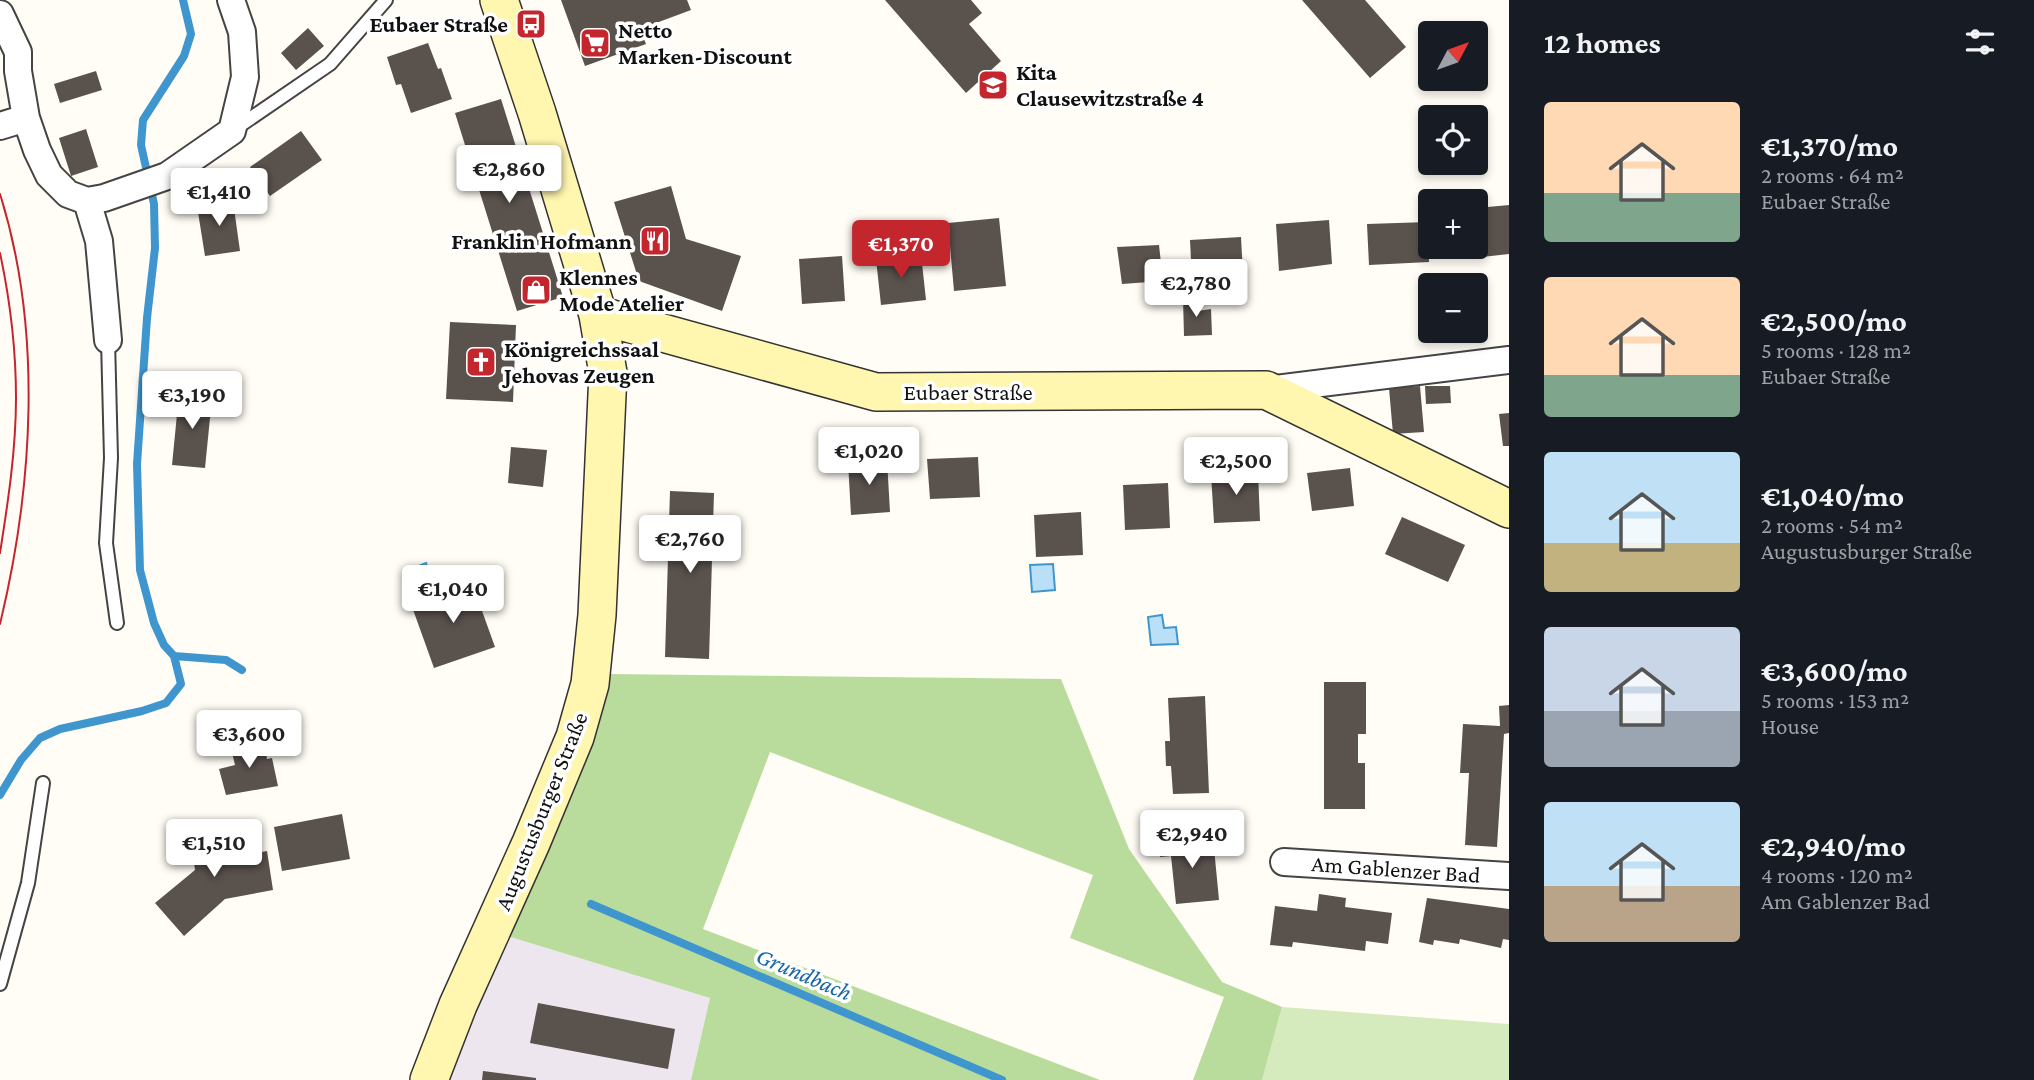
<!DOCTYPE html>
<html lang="en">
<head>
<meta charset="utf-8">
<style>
  :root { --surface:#171b24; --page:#242831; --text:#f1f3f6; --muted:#9ea1a6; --accent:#c4262e }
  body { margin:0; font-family:"Crimson Pro",serif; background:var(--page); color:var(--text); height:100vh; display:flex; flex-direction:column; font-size:26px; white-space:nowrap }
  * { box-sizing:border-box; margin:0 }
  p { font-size:23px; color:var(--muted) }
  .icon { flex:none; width:38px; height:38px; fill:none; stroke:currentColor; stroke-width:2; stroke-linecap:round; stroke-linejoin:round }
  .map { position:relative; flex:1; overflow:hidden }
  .sheet { display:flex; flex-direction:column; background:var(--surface); width:525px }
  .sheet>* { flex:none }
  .needle { width:46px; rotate:49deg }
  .fabs { position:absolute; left:1418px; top:21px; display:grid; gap:14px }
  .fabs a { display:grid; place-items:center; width:70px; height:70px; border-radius:7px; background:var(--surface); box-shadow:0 4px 10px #0003; font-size:35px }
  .price { position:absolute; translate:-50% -60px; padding:0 16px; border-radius:7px; background:#fff; color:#222; font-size:23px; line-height:46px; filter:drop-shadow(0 2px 4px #0008) }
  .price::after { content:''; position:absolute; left:50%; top:42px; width:21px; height:16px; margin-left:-10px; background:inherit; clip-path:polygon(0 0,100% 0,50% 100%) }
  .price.current { background:var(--accent); color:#fff }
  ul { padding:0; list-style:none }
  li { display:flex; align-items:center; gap:21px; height:175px; padding:0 35px }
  li span { display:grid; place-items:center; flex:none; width:196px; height:140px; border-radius:7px; color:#555 }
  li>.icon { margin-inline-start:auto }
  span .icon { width:84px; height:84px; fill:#fffc; stroke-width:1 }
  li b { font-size:30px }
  h2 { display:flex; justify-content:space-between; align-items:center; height:84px; padding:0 35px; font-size:30px }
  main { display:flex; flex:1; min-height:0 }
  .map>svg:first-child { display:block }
</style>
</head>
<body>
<main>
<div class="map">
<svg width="1509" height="1080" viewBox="0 0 1509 1080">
  <rect width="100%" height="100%" fill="#fffdf5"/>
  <path fill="#eee6ef" d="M 497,933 L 710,998 L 691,1080 L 441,1080 Z"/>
  <path fill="#d5ebbd" d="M 1282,1007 L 1509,1024 L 1509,1080 L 1262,1080 Z"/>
  <path fill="#b9dc9c" d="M 608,674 L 1061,679 L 1129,849 L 1222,982 L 1282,1007 L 1262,1080 L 1193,1080 L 1224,997 L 1070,938 L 1093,875 L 770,752 L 703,929 L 1100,1080 L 691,1080 L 710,998 L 497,933 Z"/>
  <path fill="#b9e0f7" stroke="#3f96cf" stroke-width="2" d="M 426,563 L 434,587 L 415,595 L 406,571 Z
    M 1053,564 L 1055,590 L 1032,592 L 1030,565 Z
    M 1162,615 L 1164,628 L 1176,627 L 1178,644 L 1151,645 L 1148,617 Z"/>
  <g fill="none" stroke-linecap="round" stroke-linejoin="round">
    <path stroke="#3f96cf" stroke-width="8" d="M 174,656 L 226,660 L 242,670
      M 0,795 L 21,760 L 40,738 L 60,729 L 142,711 L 166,703 L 181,684 L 174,656 L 164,645 L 154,623 L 140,570 L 137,464 L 147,318 L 155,248 L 154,204 L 141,145 L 143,120 L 184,56 L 191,34 L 183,0
      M 591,904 L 1002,1080"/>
  </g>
  <path fill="#5a524d" d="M 561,0 L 687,0 L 691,10 L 640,29 L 646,44 L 585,66 Z
    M 885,0 L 971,0 L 982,13 L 969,24 L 1001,61 L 966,93 Z
    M 1302,0 L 1365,0 L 1406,47 L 1370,78 Z
    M 308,28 L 324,46 L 296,70 L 281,53 Z
    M 428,43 L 438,69 L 441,68 L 452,99 L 411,113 L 401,84 L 396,85 L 387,57 Z
    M 96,71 L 102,90 L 60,103 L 54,84 Z
    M 501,99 L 563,297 L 517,311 L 455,113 Z
    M 86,129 L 98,167 L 71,176 L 59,138 Z
    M 301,131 L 322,160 L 270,196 L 250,167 Z
    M 671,186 L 686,239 L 741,256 L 722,311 L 639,281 L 614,202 Z
    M 233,201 L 240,251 L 205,256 L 197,206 Z
    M 1509,205 L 1509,254 L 1482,257 L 1477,208 Z
    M 999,218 L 1006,286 L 954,291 L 948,223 Z
    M 1329,220 L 1332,264 L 1279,271 L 1276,224 Z
    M 1428,222 L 1429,262 L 1369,265 L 1367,224 Z
    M 1241,237 L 1243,275 L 1192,280 L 1190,240 Z
    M 1159,245 L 1163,281 L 1122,284 L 1117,247 Z
    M 921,254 L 926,300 L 881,305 L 876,259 Z
    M 842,256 L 845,301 L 802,304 L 799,259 Z
    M 1183,298 L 1196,298 L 1197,311 L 1211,309 L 1212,335 L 1184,336 Z
    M 450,322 L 516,325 L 513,402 L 446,399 Z
    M 1420,386 L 1424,432 L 1393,434 L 1389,388 Z
    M 1425,386 L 1450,386 L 1451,403 L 1426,404 Z
    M 179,394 L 212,398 L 205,468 L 172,465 Z
    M 1509,413 L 1509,446 L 1503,446 L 1499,414 Z
    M 511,447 L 547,450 L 543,487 L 508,483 Z
    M 978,457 L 980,497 L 930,499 L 927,459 Z
    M 887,460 L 890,512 L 851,515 L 848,462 Z
    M 1350,468 L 1354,506 L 1312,511 L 1307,473 Z
    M 1258,472 L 1260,521 L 1214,523 L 1211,474 Z
    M 1168,483 L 1170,528 L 1125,530 L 1123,485 Z
    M 670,491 L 714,493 L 709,659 L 665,657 Z
    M 1081,512 L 1083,555 L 1036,557 L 1034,515 Z
    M 1402,517 L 1465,545 L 1448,582 L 1385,554 Z
    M 472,583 L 495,647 L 434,668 L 411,604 Z
    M 1324,682 L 1366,682 L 1366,734 L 1358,734 L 1358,763 L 1365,763 L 1365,809 L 1324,809 Z
    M 1205,696 L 1209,793 L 1173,794 L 1171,766 L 1166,766 L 1165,741 L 1170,741 L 1168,698 Z
    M 1509,705 L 1509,733 L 1504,734 L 1497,847 L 1465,845 L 1469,773 L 1460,773 L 1463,724 L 1500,726 L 1499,706 Z
    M 264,741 L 267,759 L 272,758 L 278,786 L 226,795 L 219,769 L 235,765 L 231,748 Z
    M 342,814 L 350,859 L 282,871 L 274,827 Z
    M 230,825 L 236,857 L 267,851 L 273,890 L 225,899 L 184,936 L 155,903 L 195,870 L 190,833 Z
    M 1207,838 L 1208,849 L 1214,848 L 1219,900 L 1176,904 L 1171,856 L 1160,857 L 1158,842 Z
    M 1319,894 L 1346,898 L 1345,907 L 1392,913 L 1388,944 L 1366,941 L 1365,951 L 1293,942 L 1292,947 L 1270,945 L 1275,906 L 1317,911 Z
    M 1427,898 L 1509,909 L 1509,940 L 1503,939 L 1501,948 L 1460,939 L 1459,944 L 1434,940 L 1433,945 L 1419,942 Z
    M 538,1003 L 675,1029 L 668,1069 L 530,1043 Z
    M 483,1071 L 536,1078 L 536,1080 L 482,1080 Z"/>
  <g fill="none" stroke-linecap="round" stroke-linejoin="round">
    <g stroke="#444" stroke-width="16">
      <path id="lane" d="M 235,129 L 330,64 L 386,0
        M 108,340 L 111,458 L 106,543 L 117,623
        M 0,984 L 28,883 L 43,783"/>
    </g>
    <g stroke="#444" stroke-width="30">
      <path id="street" d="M 0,14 L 18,52 L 18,71 L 26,118 L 37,150 L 49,175 L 68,194 L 87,201 L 104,198 L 167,176 L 232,131 L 245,77 L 242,32 L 231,0
        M 0,126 L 26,118
        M 87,201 L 99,241 L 108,340
        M 1266,390 L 1509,360
        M 1284,862 L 1509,876"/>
    </g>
    <g stroke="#333" stroke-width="40">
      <path id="secondary" d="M 598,315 L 876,392 L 1266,390 L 1509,509
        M 429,1080 L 458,1005 L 531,843 L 575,737 L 590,684 L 597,615 L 608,373 L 598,315 L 537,113 L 499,0"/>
    </g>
    <use href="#lane" stroke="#fff" stroke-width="12"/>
    <use href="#street" stroke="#fff" stroke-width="26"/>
    <use href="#secondary" stroke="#fff6b0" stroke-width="37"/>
    <path stroke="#c4262e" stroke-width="2" d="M 0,194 C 43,331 33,487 0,624
      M 0,253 C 10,300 16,350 16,398 C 16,450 8,502 0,553"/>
  </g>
  <defs>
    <g id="bus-square" transform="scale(1.575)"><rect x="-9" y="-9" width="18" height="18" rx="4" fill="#c4262e" stroke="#fff"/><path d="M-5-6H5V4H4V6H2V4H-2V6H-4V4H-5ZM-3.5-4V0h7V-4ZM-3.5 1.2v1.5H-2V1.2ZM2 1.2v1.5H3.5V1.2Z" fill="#fff"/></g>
    <g id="supermarket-square" transform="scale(1.575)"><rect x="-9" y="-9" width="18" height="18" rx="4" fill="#c4262e" stroke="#fff"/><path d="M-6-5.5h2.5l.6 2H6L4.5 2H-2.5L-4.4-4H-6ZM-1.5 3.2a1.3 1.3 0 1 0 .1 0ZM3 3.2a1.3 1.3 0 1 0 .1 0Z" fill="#fff"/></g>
    <g id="school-square" transform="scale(1.575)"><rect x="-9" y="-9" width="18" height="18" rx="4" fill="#c4262e" stroke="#fff"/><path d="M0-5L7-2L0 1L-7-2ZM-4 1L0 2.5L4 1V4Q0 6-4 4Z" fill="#fff"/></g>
    <g id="restaurant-square" transform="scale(1.575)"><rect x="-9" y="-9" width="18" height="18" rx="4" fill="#c4262e" stroke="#fff"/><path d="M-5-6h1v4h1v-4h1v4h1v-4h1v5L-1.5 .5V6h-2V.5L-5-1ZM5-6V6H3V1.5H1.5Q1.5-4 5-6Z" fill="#fff"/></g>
    <g id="shop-square" transform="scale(1.575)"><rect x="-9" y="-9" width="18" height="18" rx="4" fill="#c4262e" stroke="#fff"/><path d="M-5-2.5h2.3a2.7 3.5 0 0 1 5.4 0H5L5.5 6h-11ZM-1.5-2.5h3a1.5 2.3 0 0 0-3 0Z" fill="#fff"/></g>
    <g id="church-square" transform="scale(1.575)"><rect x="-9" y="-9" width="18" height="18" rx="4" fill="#c4262e" stroke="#fff"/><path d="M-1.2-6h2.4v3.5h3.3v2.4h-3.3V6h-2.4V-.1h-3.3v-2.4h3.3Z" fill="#fff"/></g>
  </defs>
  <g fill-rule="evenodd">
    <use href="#bus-square" x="531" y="24"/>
    <use href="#supermarket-square" x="595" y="43"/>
    <use href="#school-square" x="993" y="85"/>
    <use href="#restaurant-square" x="655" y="241"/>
    <use href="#shop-square" x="536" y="290"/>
    <use href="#church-square" x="481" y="362"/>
  </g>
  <g text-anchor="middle" stroke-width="7" stroke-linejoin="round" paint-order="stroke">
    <g font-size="23" font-weight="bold" fill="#111" stroke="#fff" text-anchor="start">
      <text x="508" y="32" text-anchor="end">Eubaer Straße</text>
      <text x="618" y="38">Netto<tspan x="618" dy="26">Marken-Discount</tspan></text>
      <text x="1016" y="80">Kita<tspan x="1016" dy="26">Clausewitzstraße 4</tspan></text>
      <text x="632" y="249" text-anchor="end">Franklin Hofmann</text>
      <text x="559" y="285">Klennes<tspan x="559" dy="26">Mode Atelier</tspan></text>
      <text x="504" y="357">Königreichssaal<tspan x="504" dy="26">Jehovas Zeugen</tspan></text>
    </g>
    <g font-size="23" fill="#111" stroke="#fff">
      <text x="968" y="400">Eubaer Straße</text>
      <text transform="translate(541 811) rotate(-68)" y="8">Augustusburger Straße</text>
      <text transform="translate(1396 869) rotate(4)" y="8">Am Gablenzer Bad</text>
    </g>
    <g font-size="24" font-style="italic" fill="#1768a6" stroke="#fff">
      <text transform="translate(804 974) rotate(23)" y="8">Grundbach</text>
    </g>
  </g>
</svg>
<div class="fabs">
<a><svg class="needle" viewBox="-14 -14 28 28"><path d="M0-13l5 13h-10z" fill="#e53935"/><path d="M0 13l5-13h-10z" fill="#9ea1a6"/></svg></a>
<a><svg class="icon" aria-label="locate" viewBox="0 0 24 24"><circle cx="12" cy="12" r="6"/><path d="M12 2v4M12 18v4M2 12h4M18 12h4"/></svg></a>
<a>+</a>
<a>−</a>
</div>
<b class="price" style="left:509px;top:205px">€2,860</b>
<b class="price" style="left:219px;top:228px">€1,410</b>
<b class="price current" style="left:901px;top:280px">€1,370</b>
<b class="price" style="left:1196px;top:319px">€2,780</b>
<b class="price" style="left:192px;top:431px">€3,190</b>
<b class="price" style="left:869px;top:487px">€1,020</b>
<b class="price" style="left:1236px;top:497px">€2,500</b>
<b class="price" style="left:690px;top:575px">€2,760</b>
<b class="price" style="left:453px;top:625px">€1,040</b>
<b class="price" style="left:249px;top:770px">€3,600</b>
<b class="price" style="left:1192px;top:870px">€2,940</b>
<b class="price" style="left:214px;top:879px">€1,510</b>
</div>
<section class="sheet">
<h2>12 homes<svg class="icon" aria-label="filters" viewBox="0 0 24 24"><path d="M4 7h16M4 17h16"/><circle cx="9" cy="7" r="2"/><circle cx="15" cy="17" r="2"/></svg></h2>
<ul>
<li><span style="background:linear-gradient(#ffd9b3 65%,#7fa58c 0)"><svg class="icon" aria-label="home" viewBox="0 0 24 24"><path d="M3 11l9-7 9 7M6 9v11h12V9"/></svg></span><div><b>€1,370/mo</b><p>2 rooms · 64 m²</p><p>Eubaer Straße</p></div></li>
<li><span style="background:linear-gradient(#ffd9b3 70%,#7fa58c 0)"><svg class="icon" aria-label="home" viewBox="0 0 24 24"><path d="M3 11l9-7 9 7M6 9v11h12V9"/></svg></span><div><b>€2,500/mo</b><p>5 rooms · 128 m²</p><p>Eubaer Straße</p></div></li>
<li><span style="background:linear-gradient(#bfe0f5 65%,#c2b280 0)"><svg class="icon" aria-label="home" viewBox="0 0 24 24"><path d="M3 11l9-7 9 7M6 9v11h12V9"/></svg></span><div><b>€1,040/mo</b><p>2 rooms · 54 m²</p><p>Augustusburger Straße</p></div></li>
<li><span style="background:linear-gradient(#c9d6e8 60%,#9aa5b1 0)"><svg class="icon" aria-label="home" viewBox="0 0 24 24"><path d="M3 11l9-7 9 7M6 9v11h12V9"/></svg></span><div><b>€3,600/mo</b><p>5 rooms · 153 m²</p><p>House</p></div></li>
<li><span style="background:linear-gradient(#bfe0f5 60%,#b9a48a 0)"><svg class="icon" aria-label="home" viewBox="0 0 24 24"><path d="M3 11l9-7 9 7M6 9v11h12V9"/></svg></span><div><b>€2,940/mo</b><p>4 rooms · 120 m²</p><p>Am Gablenzer Bad</p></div></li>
</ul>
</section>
</main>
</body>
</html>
